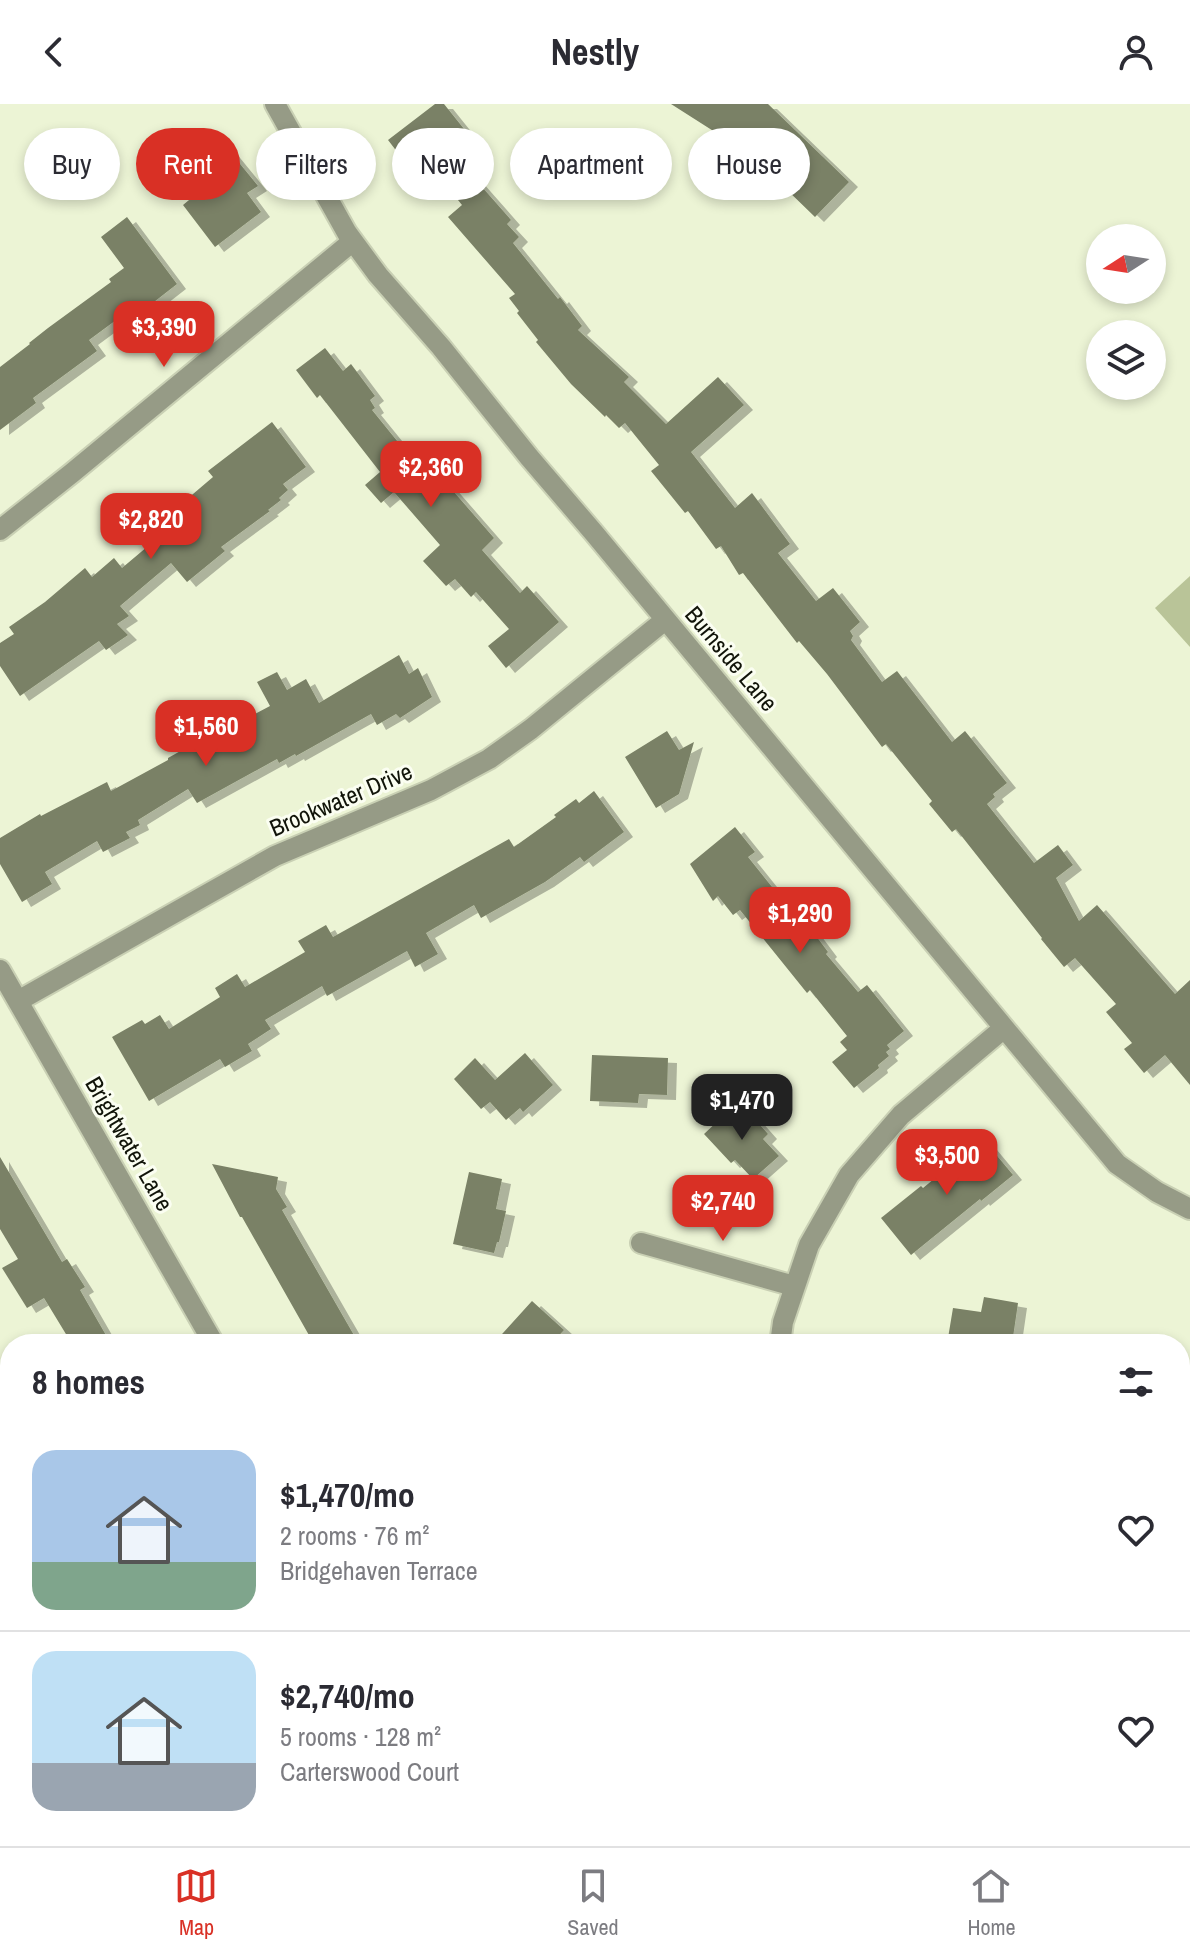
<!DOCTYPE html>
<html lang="en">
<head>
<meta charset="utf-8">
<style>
  :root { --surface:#fff; --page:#f2f2f3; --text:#2b2b33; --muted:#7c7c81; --line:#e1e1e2; --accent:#d93025 }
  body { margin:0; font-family:"Archivo Narrow",sans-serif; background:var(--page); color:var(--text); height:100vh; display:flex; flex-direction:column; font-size:30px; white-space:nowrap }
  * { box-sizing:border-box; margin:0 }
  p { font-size:26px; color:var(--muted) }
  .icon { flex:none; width:44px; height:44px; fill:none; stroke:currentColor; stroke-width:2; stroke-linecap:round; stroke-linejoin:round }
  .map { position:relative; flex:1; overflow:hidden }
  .sheet { position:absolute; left:0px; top:1230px; width:1190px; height:512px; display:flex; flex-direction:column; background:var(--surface); border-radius:32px 32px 0 0; box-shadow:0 4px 12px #0003 }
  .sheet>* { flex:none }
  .guide { position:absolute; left:24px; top:24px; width:1142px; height:72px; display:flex; gap:16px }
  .needle { width:52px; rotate:258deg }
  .buttons { position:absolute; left:1086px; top:120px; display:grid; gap:16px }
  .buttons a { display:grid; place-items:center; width:80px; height:80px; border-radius:50%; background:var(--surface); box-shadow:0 4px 12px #0003; font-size:40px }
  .price { position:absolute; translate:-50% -68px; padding:0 18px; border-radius:16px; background:var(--accent); color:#fff; font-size:26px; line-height:52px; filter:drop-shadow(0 2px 4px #0008) }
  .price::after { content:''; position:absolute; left:50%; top:48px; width:24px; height:18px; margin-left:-12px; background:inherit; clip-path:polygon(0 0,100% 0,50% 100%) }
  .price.selected { background:#222; color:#fff }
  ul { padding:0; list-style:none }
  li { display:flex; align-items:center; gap:24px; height:200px; padding:0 32px }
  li+li { border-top:2px solid var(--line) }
  li span { display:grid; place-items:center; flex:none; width:224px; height:160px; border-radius:24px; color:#555 }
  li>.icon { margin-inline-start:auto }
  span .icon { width:96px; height:96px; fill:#fffc; stroke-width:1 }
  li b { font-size:34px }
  h2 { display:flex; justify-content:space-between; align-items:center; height:96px; padding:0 32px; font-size:34px }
  .tag { padding:0 28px; border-radius:36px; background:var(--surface); box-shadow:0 4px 12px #0003; font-size:28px; line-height:72px }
  .tag.selected { background:var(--accent); color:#fff }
  header { display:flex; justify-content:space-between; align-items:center; height:104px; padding:0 32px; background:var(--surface); font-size:36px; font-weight:800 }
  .menu { display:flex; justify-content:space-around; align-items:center; height:112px; border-top:2px solid var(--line); background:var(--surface); font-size:22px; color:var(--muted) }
  .menu a { display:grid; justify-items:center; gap:4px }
  .menu .selected { color:var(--accent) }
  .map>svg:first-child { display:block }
</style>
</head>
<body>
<header><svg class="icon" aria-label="back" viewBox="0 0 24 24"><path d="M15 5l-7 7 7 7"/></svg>Nestly<svg class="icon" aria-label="person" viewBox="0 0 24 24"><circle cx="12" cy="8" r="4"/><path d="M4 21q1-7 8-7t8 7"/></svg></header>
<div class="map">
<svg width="1190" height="1742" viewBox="0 0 1190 1742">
  <defs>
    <filter id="shadow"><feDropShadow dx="9" dy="5" stdDeviation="0" flood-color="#0004"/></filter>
  </defs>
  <rect width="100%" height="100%" fill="#ecf4d5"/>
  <path fill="#b9c498" d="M 1190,472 L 1190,543 L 1155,504 Z"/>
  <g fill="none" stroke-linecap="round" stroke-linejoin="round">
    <path stroke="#8e9968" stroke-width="9" d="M 1180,1587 L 1190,1594"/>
  </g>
  <path fill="#7a8166" filter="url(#shadow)" d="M 435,0 L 444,0 L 464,25 L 456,31 L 469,49 L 459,57 L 511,116 L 507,120 L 519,133 L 513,139 L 558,195 L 560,193 L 582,222 L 578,226 L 629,273 L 624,278 L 666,320 L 718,273 L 744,301 L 691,348 L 735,404 L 752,389 L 790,440 L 778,449 L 816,497 L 833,484 L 860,518 L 850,527 L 853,532 L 851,536 L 882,578 L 897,567 L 952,638 L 965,627 L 1007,679 L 993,690 L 995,693 L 987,700 L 1034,759 L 1058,741 L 1073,761 L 1056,774 L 1079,817 L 1097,801 L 1175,890 L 1190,876 L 1190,981 L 1165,951 L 1144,969 L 1124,945 L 1132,939 L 1106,908 L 1116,900 L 1075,854 L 1064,863 L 1041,835 L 1042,834 L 956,725 L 952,728 L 929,700 L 932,697 L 886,640 L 882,643 L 827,570 L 799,537 L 797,539 L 743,469 L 739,471 L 721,442 L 716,445 L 688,407 L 685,409 L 651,367 L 659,361 L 625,319 L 619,324 L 606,311 L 605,313 L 571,280 L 536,238 L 538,236 L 517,209 L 519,207 L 509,194 L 515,190 L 448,113 L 462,101 L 422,51 L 408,62 L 388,36 Z
    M 671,0 L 768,0 L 849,78 L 815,113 L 751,51 Z
    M 227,44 L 258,82 L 247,89 L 261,108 L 215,143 L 183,101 L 212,77 L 202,63 Z
    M 127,113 L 177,180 L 136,212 L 131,205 L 89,236 L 97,247 L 33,294 L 36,299 L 0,326 L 0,263 L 30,240 L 29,239 L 48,224 L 111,178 L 109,175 L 124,164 L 101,133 Z
    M 325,244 L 343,267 L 351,260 L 375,292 L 370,296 L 375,304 L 372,306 L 406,348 L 413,341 L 494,434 L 482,446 L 520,489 L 527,482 L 559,518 L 506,564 L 488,542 L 509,525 L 476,488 L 471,493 L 455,475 L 446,482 L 423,457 L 440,441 L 394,388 L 381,399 L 365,381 L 380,368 L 320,291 L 317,294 L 296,266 Z
    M 272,318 L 306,363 L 283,380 L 288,386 L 279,394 L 281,396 L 268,406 L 270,407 L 221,443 L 225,447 L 187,478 L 171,459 L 120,502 L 129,512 L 117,520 L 128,531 L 106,546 L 99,537 L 20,592 L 0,562 L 0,539 L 14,530 L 9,523 L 45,498 L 85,464 L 92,473 L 114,454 L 122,464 L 173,421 L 166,413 L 213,373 L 208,367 Z
    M 399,551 L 409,570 L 418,564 L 432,593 L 400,614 L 396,610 L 377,621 L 371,610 L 296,652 L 295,650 L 279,659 L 277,655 L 197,699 L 188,685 L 138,716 L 140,721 L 126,728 L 130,734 L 103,748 L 97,737 L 45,768 L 52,780 L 22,798 L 0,760 L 0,734 L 40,710 L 41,712 L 107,678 L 111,687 L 168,656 L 168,654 L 223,623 L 225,626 L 270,602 L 257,578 L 277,568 L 287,586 L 306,575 L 319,599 Z
    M 667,627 L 679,646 L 694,638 L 679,690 L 656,704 L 625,653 Z
    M 594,687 L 624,728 L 584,758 L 580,753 L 545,778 L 481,814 L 474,801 L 426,829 L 438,850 L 415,863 L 407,847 L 327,892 L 322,882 L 265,916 L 271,925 L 248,940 L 252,947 L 225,963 L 220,955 L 149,997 L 112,933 L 142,916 L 145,920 L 160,911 L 169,925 L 220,893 L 215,884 L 237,870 L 245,883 L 305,848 L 298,837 L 326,821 L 333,833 L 509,735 L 514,743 L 556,713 L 554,711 L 576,695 L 579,699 Z
    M 735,723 L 755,748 L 748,753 L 792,808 L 796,806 L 810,824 L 828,848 L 826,850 L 858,888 L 867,881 L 904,927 L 887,941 L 890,945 L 886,948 L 889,952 L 878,961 L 879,964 L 854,984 L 832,958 L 847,946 L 840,938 L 847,932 L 810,886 L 807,889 L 740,806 L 733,811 L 718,792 L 713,797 L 690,760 Z
    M 525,949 L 553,981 L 523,1008 L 520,1004 L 506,1016 L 490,998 L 481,1005 L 454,975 L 475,954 L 495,976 Z
    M 592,951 L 668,954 L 667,991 L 639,990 L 638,999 L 590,997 Z
    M 735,1001 L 747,1014 L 751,1011 L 768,1030 L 763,1035 L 779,1052 L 753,1075 L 735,1056 L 731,1059 L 704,1030 Z
    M 983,1035 L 1013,1071 L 981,1097 L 980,1095 L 911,1151 L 881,1114 L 921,1082 L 923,1084 Z
    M 0,1053 L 62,1158 L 67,1155 L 85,1183 L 80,1186 L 111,1240 L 72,1240 L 44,1194 L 27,1204 L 2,1164 L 18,1155 L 0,1125 Z
    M 212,1060 L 278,1073 L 276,1085 L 287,1103 L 282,1106 L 359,1240 L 314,1240 L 242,1113 L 240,1113 Z
    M 469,1068 L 502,1075 L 496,1105 L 506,1107 L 499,1138 L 497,1138 L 494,1149 L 453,1140 Z
    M 984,1193 L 1018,1199 L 1012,1240 L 947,1240 L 953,1204 L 981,1208 Z
    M 532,1197 L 564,1226 L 551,1240 L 493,1240 Z"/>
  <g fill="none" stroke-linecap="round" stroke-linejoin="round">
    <g stroke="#c9d0b4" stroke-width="24">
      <path id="street" d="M 275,0 L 347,129 L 378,171 L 441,243 L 529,353 L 594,429 L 1117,1060 L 1157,1088 L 1190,1105
        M 0,426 L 72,369 L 353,137
        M 0,866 L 214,1240
        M 18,897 L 275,752 L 431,686 L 489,655 L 531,625 L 665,516
        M 641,1139 L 794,1182
        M 780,1240 L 783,1218 L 809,1141 L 849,1071 L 901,1011 L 1004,924
        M 358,1732 L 358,1742
        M 779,1732 L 779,1742"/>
    </g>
    <g stroke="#c9d0b4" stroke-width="24">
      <path id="secondary" d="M 0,1668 L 10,1670
        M 1180,1726 L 1190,1725"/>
    </g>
    <use href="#street" stroke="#969b86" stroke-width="20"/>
    <use href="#secondary" stroke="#6c7354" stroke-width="20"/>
  </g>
  <g text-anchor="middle" stroke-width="6" stroke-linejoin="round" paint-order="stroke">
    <g font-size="24" fill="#111409" stroke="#fbfef2">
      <text transform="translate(731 555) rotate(50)" y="8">Burnside Lane</text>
      <text transform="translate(341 696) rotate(-23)" y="8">Brookwater Drive</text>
      <text transform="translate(129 1040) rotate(60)" y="8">Brightwater Lane</text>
    </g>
  </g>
</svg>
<div class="buttons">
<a><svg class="needle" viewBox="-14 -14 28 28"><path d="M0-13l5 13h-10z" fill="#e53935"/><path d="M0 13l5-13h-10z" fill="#7c7c81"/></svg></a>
<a><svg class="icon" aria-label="layers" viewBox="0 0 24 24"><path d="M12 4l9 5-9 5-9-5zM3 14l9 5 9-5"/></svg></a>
</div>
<b class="price" style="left:164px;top:265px">$3,390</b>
<b class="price" style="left:431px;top:405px">$2,360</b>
<b class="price" style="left:151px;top:457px">$2,820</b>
<b class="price" style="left:206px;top:664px">$1,560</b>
<b class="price" style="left:800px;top:851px">$1,290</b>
<b class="price selected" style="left:742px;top:1038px">$1,470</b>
<b class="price" style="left:947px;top:1093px">$3,500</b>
<b class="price" style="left:723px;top:1139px">$2,740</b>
<div class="guide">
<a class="tag">Buy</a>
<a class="tag selected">Rent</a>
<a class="tag">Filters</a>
<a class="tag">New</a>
<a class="tag">Apartment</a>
<a class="tag">House</a>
</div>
<section class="sheet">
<h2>8 homes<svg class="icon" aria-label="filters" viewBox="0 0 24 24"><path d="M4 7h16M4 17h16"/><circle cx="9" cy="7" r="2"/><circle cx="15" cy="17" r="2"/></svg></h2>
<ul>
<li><span style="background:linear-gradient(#a9c7e8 70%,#7fa58c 0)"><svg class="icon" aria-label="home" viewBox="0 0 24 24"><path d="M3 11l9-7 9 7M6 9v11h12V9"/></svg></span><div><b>$1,470/mo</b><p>2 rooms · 76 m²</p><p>Bridgehaven Terrace</p></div><svg class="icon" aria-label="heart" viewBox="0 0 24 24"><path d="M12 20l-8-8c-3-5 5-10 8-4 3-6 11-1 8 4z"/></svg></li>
<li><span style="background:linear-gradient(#bfe0f5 70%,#9aa5b1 0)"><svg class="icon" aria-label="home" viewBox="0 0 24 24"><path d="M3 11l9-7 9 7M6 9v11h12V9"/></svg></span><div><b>$2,740/mo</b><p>5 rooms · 128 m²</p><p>Carterswood Court</p></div><svg class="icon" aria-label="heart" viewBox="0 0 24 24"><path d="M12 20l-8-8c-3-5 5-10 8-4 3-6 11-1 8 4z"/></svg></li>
</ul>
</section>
</div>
<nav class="menu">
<a class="selected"><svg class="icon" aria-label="map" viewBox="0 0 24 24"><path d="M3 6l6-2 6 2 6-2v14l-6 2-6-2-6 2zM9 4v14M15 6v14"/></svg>Map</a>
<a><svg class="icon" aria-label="saved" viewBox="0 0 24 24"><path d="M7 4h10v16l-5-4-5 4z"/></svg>Saved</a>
<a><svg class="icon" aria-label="home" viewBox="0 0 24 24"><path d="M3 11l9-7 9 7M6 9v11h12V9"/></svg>Home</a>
</nav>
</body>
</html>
